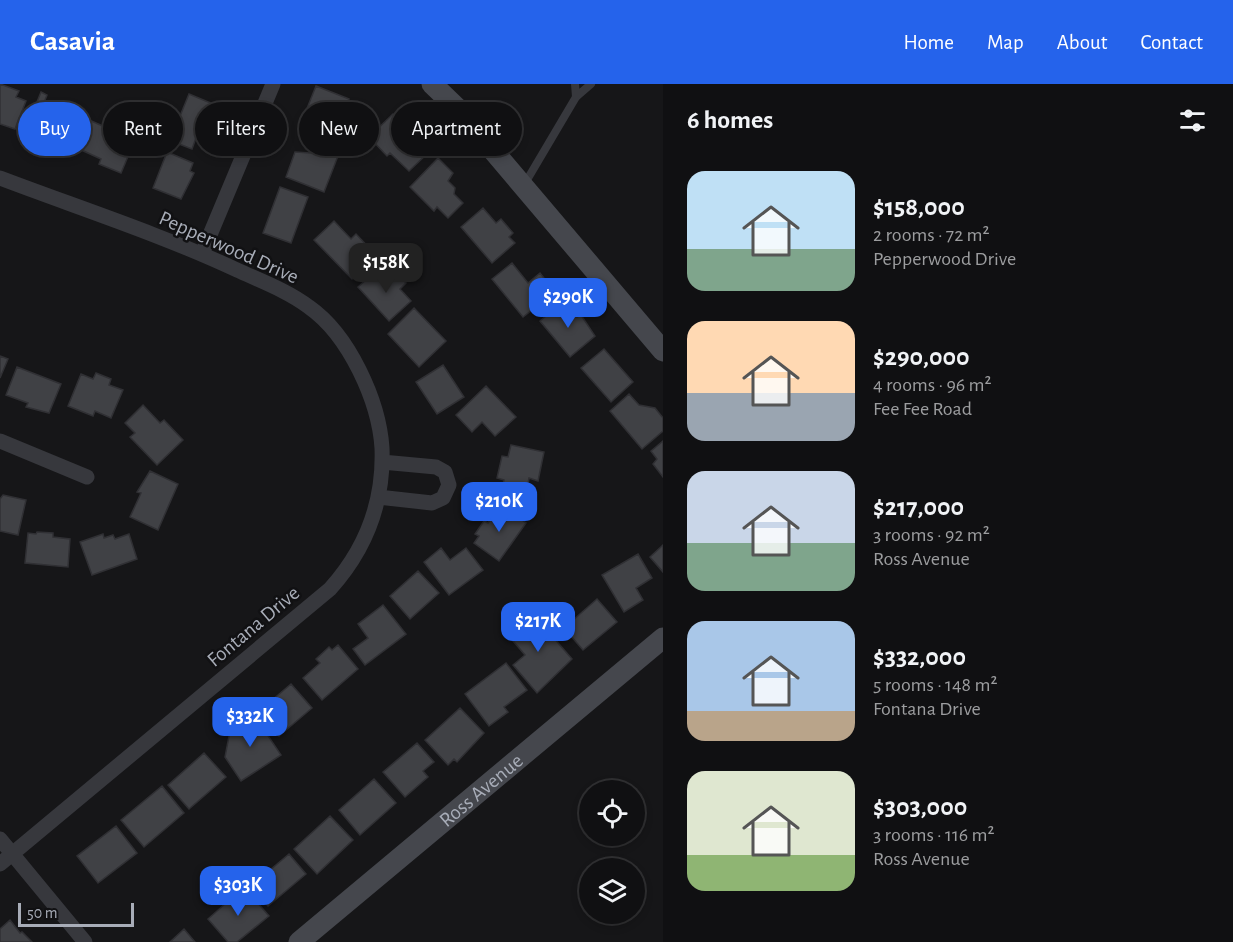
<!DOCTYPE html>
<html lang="en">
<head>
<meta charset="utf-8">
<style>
  :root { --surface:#101012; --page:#1e1e20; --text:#f1f3f6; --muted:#9c9d9f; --line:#303032; --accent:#2563eb }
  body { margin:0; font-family:"Alegreya Sans",sans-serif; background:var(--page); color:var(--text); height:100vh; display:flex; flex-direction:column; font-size:22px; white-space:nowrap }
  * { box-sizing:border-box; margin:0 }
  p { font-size:20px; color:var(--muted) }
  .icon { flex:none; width:33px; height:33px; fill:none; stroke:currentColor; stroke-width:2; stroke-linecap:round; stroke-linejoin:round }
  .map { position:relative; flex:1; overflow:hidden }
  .sheet { display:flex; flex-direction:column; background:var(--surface); width:570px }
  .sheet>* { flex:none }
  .guide { position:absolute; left:18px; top:18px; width:555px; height:54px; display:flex; gap:12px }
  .tools { position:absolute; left:579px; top:696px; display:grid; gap:12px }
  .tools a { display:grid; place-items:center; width:66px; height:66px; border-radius:50%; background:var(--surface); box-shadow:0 3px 9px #0003,0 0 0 2px var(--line); font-size:30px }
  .scale { position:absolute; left:18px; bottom:15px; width:116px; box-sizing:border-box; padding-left:6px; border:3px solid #a8adb8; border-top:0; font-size:16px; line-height:21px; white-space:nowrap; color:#a8adb8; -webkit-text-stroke:4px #111113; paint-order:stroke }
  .price { position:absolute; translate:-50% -51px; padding:0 14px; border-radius:12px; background:var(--accent); color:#fff; font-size:20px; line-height:39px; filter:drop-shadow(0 2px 3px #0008) }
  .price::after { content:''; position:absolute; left:50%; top:36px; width:18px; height:14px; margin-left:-9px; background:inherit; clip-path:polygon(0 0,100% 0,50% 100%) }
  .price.active { background:#222; color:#fff }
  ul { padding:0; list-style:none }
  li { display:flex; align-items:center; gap:18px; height:150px; padding:0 24px }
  li span { display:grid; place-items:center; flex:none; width:168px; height:120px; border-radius:18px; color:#555 }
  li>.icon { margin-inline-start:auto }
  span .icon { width:72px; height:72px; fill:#fffc; stroke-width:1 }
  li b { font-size:26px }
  h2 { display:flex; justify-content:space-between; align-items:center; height:72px; padding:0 24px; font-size:26px }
  .pill { padding:0 21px; border-radius:27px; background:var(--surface); box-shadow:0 3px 9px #0003,0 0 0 2px var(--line); font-size:21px; line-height:54px }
  .pill.active { background:var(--accent); color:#fff }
  header { display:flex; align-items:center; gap:36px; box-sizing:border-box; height:84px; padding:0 30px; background:var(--accent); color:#fff }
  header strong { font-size:28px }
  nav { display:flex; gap:33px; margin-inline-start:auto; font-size:21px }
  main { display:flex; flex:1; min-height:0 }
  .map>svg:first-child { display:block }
</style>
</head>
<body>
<header>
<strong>Casavia</strong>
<nav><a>Home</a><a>Map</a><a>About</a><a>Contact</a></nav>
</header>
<main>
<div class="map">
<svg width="663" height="858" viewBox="0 0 663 858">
  <rect width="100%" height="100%" fill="#161618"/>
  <path fill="#404145" stroke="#303034" stroke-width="1.5" d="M 0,0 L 19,7 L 16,13 L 26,17 L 15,45 L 0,40 Z
    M 316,2 L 349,15 L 336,50 L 302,37 Z
    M 41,8 L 47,11 L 43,21 L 79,36 L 66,68 L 47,61 L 50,55 L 26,45 Z
    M 189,10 L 213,20 L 204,57 L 196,54 L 192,65 L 166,55 L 173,35 L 178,37 Z
    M 393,30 L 401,38 L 404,34 L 416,46 L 411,50 L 429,68 L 409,87 L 390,69 L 387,72 L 369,53 Z
    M 89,36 L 135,56 L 121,89 L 99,80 L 101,75 L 77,64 Z
    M 318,49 L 343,59 L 324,108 L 286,93 L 295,68 L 311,69 Z
    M 167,68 L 193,79 L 190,87 L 194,89 L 181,115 L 153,104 Z
    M 438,74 L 453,89 L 448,97 L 455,104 L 454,110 L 463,119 L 448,134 L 437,123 L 434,127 L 410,103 Z
    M 280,103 L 308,113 L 291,159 L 263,149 Z
    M 483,124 L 496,139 L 501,135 L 513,149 L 509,153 L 515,159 L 492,179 L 461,143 Z
    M 334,137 L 351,155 L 356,150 L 376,171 L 352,195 L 314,156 Z
    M 512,179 L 528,199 L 540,189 L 555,208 L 523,233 L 492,195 Z
    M 378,185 L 388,197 L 397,189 L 406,199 L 400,205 L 411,217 L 389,237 L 358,203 Z
    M 563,218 L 577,233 L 581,231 L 595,252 L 570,273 L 540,237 Z
    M 414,224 L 446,257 L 419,283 L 388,250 Z
    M 604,265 L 633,298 L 611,318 L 581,284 Z
    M 0,272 L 8,275 L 0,294 Z
    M 443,281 L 464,313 L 437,330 L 416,298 Z
    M 17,283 L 61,300 L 49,329 L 26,323 L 28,319 L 6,311 Z
    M 96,289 L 111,295 L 109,301 L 123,306 L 111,334 L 95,327 L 93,332 L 68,322 L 81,290 L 93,295 Z
    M 486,302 L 516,333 L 495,352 L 482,338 L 472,348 L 456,331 Z
    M 629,310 L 639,321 L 655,324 L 663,334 L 663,347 L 642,365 L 610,327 Z
    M 143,321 L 160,339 L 164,336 L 183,356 L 157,381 L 130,353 L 135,349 L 125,339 Z
    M 663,357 L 663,393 L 653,380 L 657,375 L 651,367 Z
    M 511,361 L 544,368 L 538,397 L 529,394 L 525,417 L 501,411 L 504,396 L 497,394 L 502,372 L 508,373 Z
    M 150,387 L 178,400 L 158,446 L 130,433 L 141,409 L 137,408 Z
    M 3,411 L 26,416 L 18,451 L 0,447 L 0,415 Z
    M 501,421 L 526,439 L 499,477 L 474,459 L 479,452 L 475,450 L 484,437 L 488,439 Z
    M 37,448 L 53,449 L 53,453 L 70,455 L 68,483 L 25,479 L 28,449 L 36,450 Z
    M 103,450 L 104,454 L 113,451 L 115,455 L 129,450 L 137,475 L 92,491 L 80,458 Z
    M 663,461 L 663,488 L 650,473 Z
    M 441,464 L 450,476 L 466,464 L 483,486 L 449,511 L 424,478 Z
    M 638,470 L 652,494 L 636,504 L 643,516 L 624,528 L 602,491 Z
    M 418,487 L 439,509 L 410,535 L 390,512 Z
    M 597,515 L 617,538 L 583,566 L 564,544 Z
    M 383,521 L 406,550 L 365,581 L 353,565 L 368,554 L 358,540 Z
    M 533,530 L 572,575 L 537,609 L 513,581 L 525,571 L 508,551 Z
    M 338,561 L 358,585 L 322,616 L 303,594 L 320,579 L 316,575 L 329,563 L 332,566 Z
    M 506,579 L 527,606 L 504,623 L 508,628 L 489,642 L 465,610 Z
    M 291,600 L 312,624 L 279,652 L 258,628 Z
    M 460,624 L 484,649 L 457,678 L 454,675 L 448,681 L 425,656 Z
    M 254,631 L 281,671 L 241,697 L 225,673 L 230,647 Z
    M 417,659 L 434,678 L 423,687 L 428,693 L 405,713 L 383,688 Z
    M 204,669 L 226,693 L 189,725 L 168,701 Z
    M 374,695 L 396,719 L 360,751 L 339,726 Z
    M 162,702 L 184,729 L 144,763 L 121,736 Z
    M 330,732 L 353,756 L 317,790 L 294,765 Z
    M 116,742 L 137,769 L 98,799 L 77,772 Z
    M 289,770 L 306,790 L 268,822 L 251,802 Z
    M 244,803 L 269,832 L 237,858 L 228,858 L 208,835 Z
    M 10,836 L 20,849 L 22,848 L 32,858 L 0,858 L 0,845 Z
    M 184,845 L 195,858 L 170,858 Z"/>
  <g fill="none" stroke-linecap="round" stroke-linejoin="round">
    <path stroke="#37383d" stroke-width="8" d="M 575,0 L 576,13
      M 524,101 L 576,13 L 591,0"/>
    <path stroke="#37383d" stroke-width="15" d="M 0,94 C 79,124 160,150 237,186 C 261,197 288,207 309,223 C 349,251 379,317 382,364 C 384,418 366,465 330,505 L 0,780
      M 202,170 L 273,0
      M 0,357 L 87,393
      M 378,413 L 432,419 L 443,414 L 449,401 L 445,388 L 436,383 L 382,378
      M 0,755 L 85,858"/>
    <g stroke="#45474d" stroke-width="21">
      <path d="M 432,0 L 457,24 L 663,267"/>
      <path id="s1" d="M 299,858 L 663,554"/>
    </g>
  </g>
  <g text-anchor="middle" stroke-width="5" stroke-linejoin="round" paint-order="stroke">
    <g font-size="21" fill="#a8adb8" stroke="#111113">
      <text transform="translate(229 163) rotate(24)" y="7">Pepperwood Drive</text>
      <text transform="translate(253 542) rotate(-40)" y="7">Fontana Drive</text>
      <text dy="7" stroke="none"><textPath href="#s1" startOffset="237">Ross Avenue</textPath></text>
    </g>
  </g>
</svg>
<div class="tools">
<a><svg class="icon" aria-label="locate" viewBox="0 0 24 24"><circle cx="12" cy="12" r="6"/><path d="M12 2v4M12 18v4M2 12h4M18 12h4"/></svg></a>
<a><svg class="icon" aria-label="layers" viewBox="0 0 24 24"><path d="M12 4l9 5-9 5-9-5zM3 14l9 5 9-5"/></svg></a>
</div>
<div class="scale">50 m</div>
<b class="price active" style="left:386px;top:210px">$158K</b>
<b class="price" style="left:568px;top:245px">$290K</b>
<b class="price" style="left:499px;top:449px">$210K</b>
<b class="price" style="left:538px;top:569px">$217K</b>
<b class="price" style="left:250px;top:664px">$332K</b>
<b class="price" style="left:238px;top:833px">$303K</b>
<div class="guide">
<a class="pill active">Buy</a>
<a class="pill">Rent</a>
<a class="pill">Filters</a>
<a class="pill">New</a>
<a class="pill">Apartment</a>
</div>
</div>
<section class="sheet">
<h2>6 homes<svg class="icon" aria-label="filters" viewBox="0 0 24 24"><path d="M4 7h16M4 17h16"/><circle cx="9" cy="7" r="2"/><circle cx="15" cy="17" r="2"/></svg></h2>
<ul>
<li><span style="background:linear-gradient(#bfe0f5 65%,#7fa58c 0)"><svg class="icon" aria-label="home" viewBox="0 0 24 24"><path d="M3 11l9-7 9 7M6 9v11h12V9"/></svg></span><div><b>$158,000</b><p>2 rooms · 72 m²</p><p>Pepperwood Drive</p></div></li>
<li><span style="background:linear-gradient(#ffd9b3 60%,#9aa5b1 0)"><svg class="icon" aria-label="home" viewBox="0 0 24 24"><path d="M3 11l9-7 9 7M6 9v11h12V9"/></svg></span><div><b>$290,000</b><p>4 rooms · 96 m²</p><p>Fee Fee Road</p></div></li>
<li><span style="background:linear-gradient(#c9d6e8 60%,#7fa58c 0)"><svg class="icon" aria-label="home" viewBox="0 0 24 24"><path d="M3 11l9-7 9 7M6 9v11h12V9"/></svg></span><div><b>$217,000</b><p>3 rooms · 92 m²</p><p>Ross Avenue</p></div></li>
<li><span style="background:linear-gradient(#a9c7e8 75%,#b9a48a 0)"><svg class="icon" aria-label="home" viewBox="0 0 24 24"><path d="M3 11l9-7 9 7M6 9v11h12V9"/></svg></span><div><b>$332,000</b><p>5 rooms · 148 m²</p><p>Fontana Drive</p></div></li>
<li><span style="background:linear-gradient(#dfe7d0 70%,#8fb573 0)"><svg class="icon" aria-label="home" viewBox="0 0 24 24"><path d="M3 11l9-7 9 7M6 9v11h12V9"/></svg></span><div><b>$303,000</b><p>3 rooms · 116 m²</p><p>Ross Avenue</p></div></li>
</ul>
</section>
</main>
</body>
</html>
